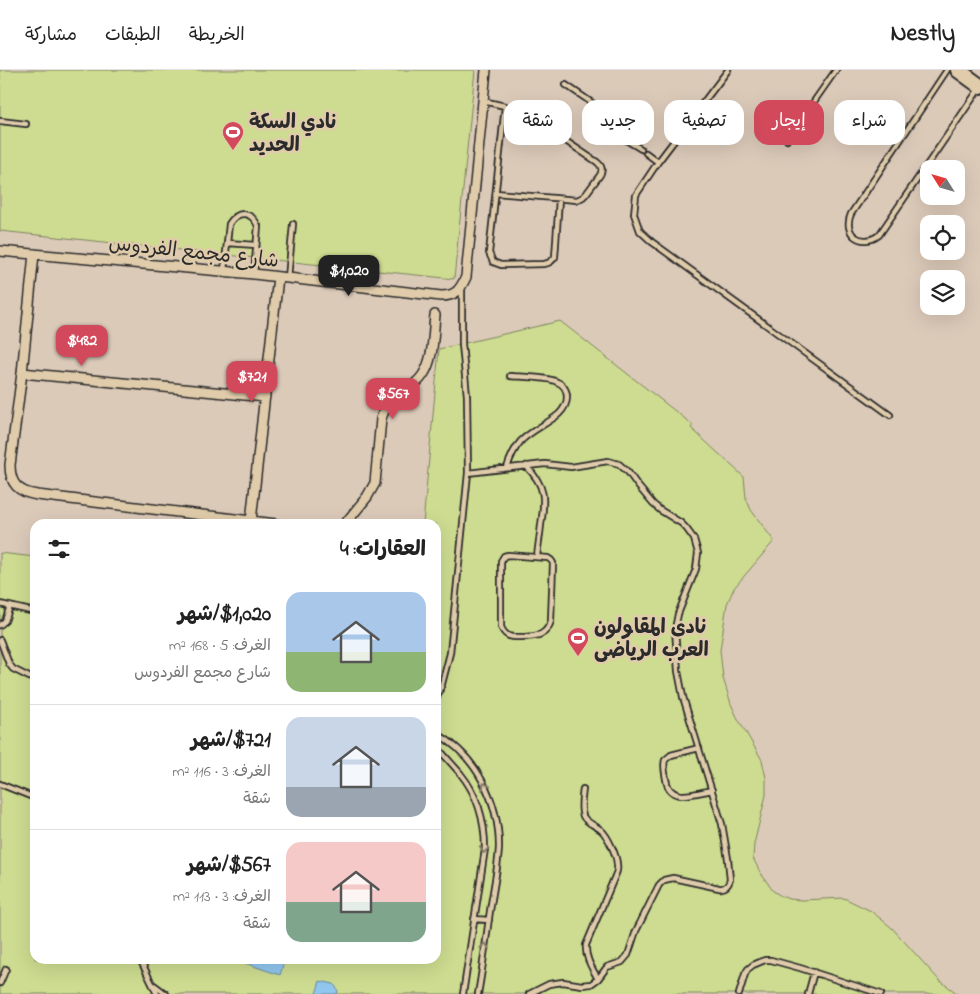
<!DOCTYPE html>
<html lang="ar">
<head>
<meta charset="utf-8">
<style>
  :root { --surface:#fff; --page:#f6f6f6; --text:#222; --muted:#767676; --line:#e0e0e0; --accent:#d1495b }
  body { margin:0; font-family:"Indie Flower","Playpen Sans Arabic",sans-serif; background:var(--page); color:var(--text); direction:rtl; height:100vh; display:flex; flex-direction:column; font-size:19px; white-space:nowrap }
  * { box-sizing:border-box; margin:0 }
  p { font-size:16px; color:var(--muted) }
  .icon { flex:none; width:28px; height:28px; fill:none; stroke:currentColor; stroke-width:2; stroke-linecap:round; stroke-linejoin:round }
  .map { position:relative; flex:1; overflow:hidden; direction:ltr }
  .side { position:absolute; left:30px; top:449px; width:411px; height:445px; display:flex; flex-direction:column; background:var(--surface); border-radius:15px; box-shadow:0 5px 20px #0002; direction:rtl }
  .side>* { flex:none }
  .hud { position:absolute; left:456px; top:30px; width:449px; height:45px; direction:rtl; display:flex; gap:10px }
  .needle { width:32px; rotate:307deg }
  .buttons { position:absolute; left:920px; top:90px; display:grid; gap:10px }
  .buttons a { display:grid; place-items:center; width:45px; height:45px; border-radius:10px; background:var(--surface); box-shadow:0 5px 20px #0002; font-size:25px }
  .price { position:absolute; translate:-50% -42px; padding:0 11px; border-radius:10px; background:var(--accent); color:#fff; font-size:16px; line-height:32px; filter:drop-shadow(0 1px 2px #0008) }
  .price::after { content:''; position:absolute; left:50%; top:30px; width:15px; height:11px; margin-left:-8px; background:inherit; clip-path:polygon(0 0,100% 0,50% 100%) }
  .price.selected { background:#222; color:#fff }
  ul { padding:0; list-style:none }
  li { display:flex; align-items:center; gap:15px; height:125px; padding:0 15px }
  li+li { border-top:1px solid var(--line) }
  li span { display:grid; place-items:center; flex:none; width:140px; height:100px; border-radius:15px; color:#555 }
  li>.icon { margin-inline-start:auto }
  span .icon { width:60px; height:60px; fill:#fffc; stroke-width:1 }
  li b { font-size:21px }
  h2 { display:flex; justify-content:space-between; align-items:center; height:60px; padding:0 15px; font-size:21px }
  .chip { padding:0 18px; border-radius:15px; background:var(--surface); box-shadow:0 5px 20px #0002; font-size:18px; line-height:45px }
  .chip.selected { background:var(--accent); color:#fff }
  header { display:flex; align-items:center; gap:30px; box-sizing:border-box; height:70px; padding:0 25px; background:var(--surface); border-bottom:1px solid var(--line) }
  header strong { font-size:24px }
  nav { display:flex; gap:28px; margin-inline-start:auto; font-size:18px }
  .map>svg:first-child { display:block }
</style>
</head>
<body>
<header>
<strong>Nestly</strong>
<nav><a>الخريطة</a><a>الطبقات</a><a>مشاركة</a></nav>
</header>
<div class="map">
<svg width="980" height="924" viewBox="0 0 980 924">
  <rect width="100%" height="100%" fill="#dccab9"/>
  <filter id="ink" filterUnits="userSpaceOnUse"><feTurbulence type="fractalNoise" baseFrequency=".02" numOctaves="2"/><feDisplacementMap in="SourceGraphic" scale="10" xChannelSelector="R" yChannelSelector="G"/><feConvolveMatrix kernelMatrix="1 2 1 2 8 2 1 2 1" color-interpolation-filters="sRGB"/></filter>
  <g filter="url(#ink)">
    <path fill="#cddc90" stroke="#7c845e" d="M 0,0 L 475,0 L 454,209 L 0,161 Z
      M 560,251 L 693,355 L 691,358 L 744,407 L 746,428 L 751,440 L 774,471 L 734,518 L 727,534 L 720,580 L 723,608 L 731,634 L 737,647 L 762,690 L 766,708 L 766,725 L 754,774 L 753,788 L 760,802 L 773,821 L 781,826 L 789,829 L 802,830 L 844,828 L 871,841 L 892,858 L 939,910 L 958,924 L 0,924 L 0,483 L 35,487 L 35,889 L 436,889 L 436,454 L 423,454 L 439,279 Z"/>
    <path fill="#91c6ee" stroke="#6888a0" d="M 233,889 L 285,889 L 280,905 Z
      M 320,911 L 334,914 L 338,921 L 337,924 L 316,924 Z"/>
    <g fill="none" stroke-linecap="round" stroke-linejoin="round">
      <g stroke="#2b2b2b" stroke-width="8">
        <path id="service" d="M 728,0 L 658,92 L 636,125 L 634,144 L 640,161 L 652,172 L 890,345
          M 947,0 L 851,144 C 842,164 862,178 879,165 L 979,19
          M 566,15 L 620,52 C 623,56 621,58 622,63 C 623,70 635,75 641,79
          M 483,31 L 505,36 L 527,45 L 597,92 C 602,96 603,100 600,105 L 586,124 L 583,127 L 577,130 L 496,123
          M 505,36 L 489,183 L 493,192 L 501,195 L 544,194 C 550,193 552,191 555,187 L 559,129
          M 0,51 L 26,54
          M 787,70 L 836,0
          M 646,83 L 658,92
          M 227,173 L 256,175
          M 224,201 L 229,154 C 238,140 251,141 258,156 L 254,204
          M 288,208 L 293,154
          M 526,396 C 546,416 545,429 541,455 C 540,466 538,476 537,487
          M 507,398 C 510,388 514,379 521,371 C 532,360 547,354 559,344 C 564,339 567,334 567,327 C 567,320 563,314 557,312 C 548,307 521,307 510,306
          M 468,403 L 536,395 L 545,394 L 571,397 L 608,391 L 619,394 L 628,402 L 638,416 L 653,434 L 660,440 L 681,453 L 686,458 L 694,469 L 698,483 L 696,499 L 678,544 L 675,559 L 678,601 L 683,627 L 722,754 L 728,789 L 730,810 C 728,816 725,819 719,818 L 673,808 L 664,810 L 659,815 L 636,861 L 628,885 L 622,892 L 607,897 L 598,909 L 591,914 L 582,915 L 563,912 L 549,914 L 529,924
          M 508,485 L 548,488 L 551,490 L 553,493 L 551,551 C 549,557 547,561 541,564 C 536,567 514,568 509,566 C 504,564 503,561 501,557 L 501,491 L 504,486 Z
          M 0,534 L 35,542
          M 0,555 L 5,551 L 10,536
          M 0,570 L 9,594 L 13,599 L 35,610
          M 436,630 L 442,614 L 450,583 L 468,403 L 467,326 L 462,274 L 462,217
          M 436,663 C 477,686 499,732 499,777 C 498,799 493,820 490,841 C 486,869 483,897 478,924
          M 436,676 C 444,685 452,694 460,703 C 478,725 485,751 485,779 L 463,924
          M 699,678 L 671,685 L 665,690 C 663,696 665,703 666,709 C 669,734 695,723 712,720
          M 0,714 L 35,728
          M 583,719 C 582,727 580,738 583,746 C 586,753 595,755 601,760 C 608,766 617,786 617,795 C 618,799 617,802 615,806 L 586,875 C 585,888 592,898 598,909
          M 474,849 L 489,850
          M 140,889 L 157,924
          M 0,913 L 6,899
          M 154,915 L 166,924
          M 739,924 L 745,904 L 748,899 L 753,895 L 765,890 L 771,890 L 800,898 L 881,924
          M 808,924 L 814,902"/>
      </g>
      <g stroke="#2b2b2b" stroke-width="12">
        <path id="minor" d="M 0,181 L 254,204 L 441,226 C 456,226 460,220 466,207 L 486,0
          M 34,184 L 22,303 L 10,395 C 10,414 18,422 37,425 L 276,454
          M 22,303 L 265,327
          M 251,451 L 278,207
          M 345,454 L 367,427 L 375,413 L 381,349 C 387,326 411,323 423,305 C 434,288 433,264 435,245"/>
      </g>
      <g stroke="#2b2b2b" stroke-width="18">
        <path id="trunk" d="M 958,0 L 980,16"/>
      </g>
      <use href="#service" stroke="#e0ccab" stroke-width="4.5"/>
      <use href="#minor" stroke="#e0ccab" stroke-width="9"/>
      <use href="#trunk" stroke="#e0ccab" stroke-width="14"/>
    </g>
    <defs><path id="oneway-chevron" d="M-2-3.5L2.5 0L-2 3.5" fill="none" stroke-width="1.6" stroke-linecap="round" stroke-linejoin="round" transform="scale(1.25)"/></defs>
    <g stroke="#867c6b">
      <use href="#oneway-chevron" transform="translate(485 716) rotate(-115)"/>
      <use href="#oneway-chevron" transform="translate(484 780) rotate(95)"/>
      <use href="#oneway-chevron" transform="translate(485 876) rotate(-82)"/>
    </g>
  </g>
  <defs>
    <g id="stadium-pin" transform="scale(1.125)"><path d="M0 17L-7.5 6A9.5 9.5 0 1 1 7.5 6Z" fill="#d1495b" stroke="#e0ccab"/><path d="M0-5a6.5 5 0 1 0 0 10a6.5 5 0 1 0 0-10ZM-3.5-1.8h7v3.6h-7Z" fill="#fff"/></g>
  </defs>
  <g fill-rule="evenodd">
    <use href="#stadium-pin" x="233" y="62"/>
    <use href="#stadium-pin" x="578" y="568"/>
  </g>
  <g text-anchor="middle" stroke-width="5" stroke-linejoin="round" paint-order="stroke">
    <g font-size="20" font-weight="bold" fill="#2b2b2b" stroke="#e0ccab" text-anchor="start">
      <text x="249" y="58">نادي السكة<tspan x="249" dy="23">الحديد</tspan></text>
      <text x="594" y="563">نادى المقاولون<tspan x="594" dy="23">العرب الرياضى</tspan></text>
    </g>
    <g font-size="20" fill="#2b2b2b" stroke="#e0ccab">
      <text transform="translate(194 181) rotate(6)" y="7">شارع مجمع الفردوس</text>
    </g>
  </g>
</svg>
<div class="buttons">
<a><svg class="needle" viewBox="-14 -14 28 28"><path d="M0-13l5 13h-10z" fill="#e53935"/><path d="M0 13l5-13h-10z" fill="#767676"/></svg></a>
<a><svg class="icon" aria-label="locate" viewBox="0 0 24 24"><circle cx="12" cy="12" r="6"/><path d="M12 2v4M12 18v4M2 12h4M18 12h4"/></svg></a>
<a><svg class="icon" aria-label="layers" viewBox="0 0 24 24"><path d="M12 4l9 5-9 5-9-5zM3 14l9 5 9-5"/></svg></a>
</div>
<b class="price selected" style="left:349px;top:227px">$1,020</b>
<b class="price" style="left:82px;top:297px">$482</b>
<b class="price" style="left:252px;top:333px">$721</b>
<b class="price" style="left:393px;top:350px">$567</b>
<div class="hud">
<a class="chip">شراء</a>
<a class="chip selected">إيجار</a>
<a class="chip">تصفية</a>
<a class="chip">جديد</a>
<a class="chip">شقة</a>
</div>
<section class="side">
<h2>العقارات: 4<svg class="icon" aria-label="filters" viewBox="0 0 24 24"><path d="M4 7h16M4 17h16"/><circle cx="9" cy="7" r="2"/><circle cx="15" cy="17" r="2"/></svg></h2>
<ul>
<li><span style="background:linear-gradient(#a9c7e8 60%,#8fb573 0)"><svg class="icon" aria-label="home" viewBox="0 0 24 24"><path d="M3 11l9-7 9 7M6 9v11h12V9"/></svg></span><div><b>$1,020/شهر</b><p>الغرف: 5 · 168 m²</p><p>شارع مجمع الفردوس</p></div></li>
<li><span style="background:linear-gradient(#c9d6e8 70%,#9aa5b1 0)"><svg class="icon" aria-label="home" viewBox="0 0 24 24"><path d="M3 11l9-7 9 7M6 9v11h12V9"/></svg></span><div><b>$721/شهر</b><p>الغرف: 3 · 116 m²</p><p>شقة</p></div></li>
<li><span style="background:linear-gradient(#f6c9c9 60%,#7fa58c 0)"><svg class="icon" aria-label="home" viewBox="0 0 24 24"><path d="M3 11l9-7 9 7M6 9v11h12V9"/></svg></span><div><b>$567/شهر</b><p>الغرف: 3 · 113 m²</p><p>شقة</p></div></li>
</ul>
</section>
</div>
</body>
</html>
